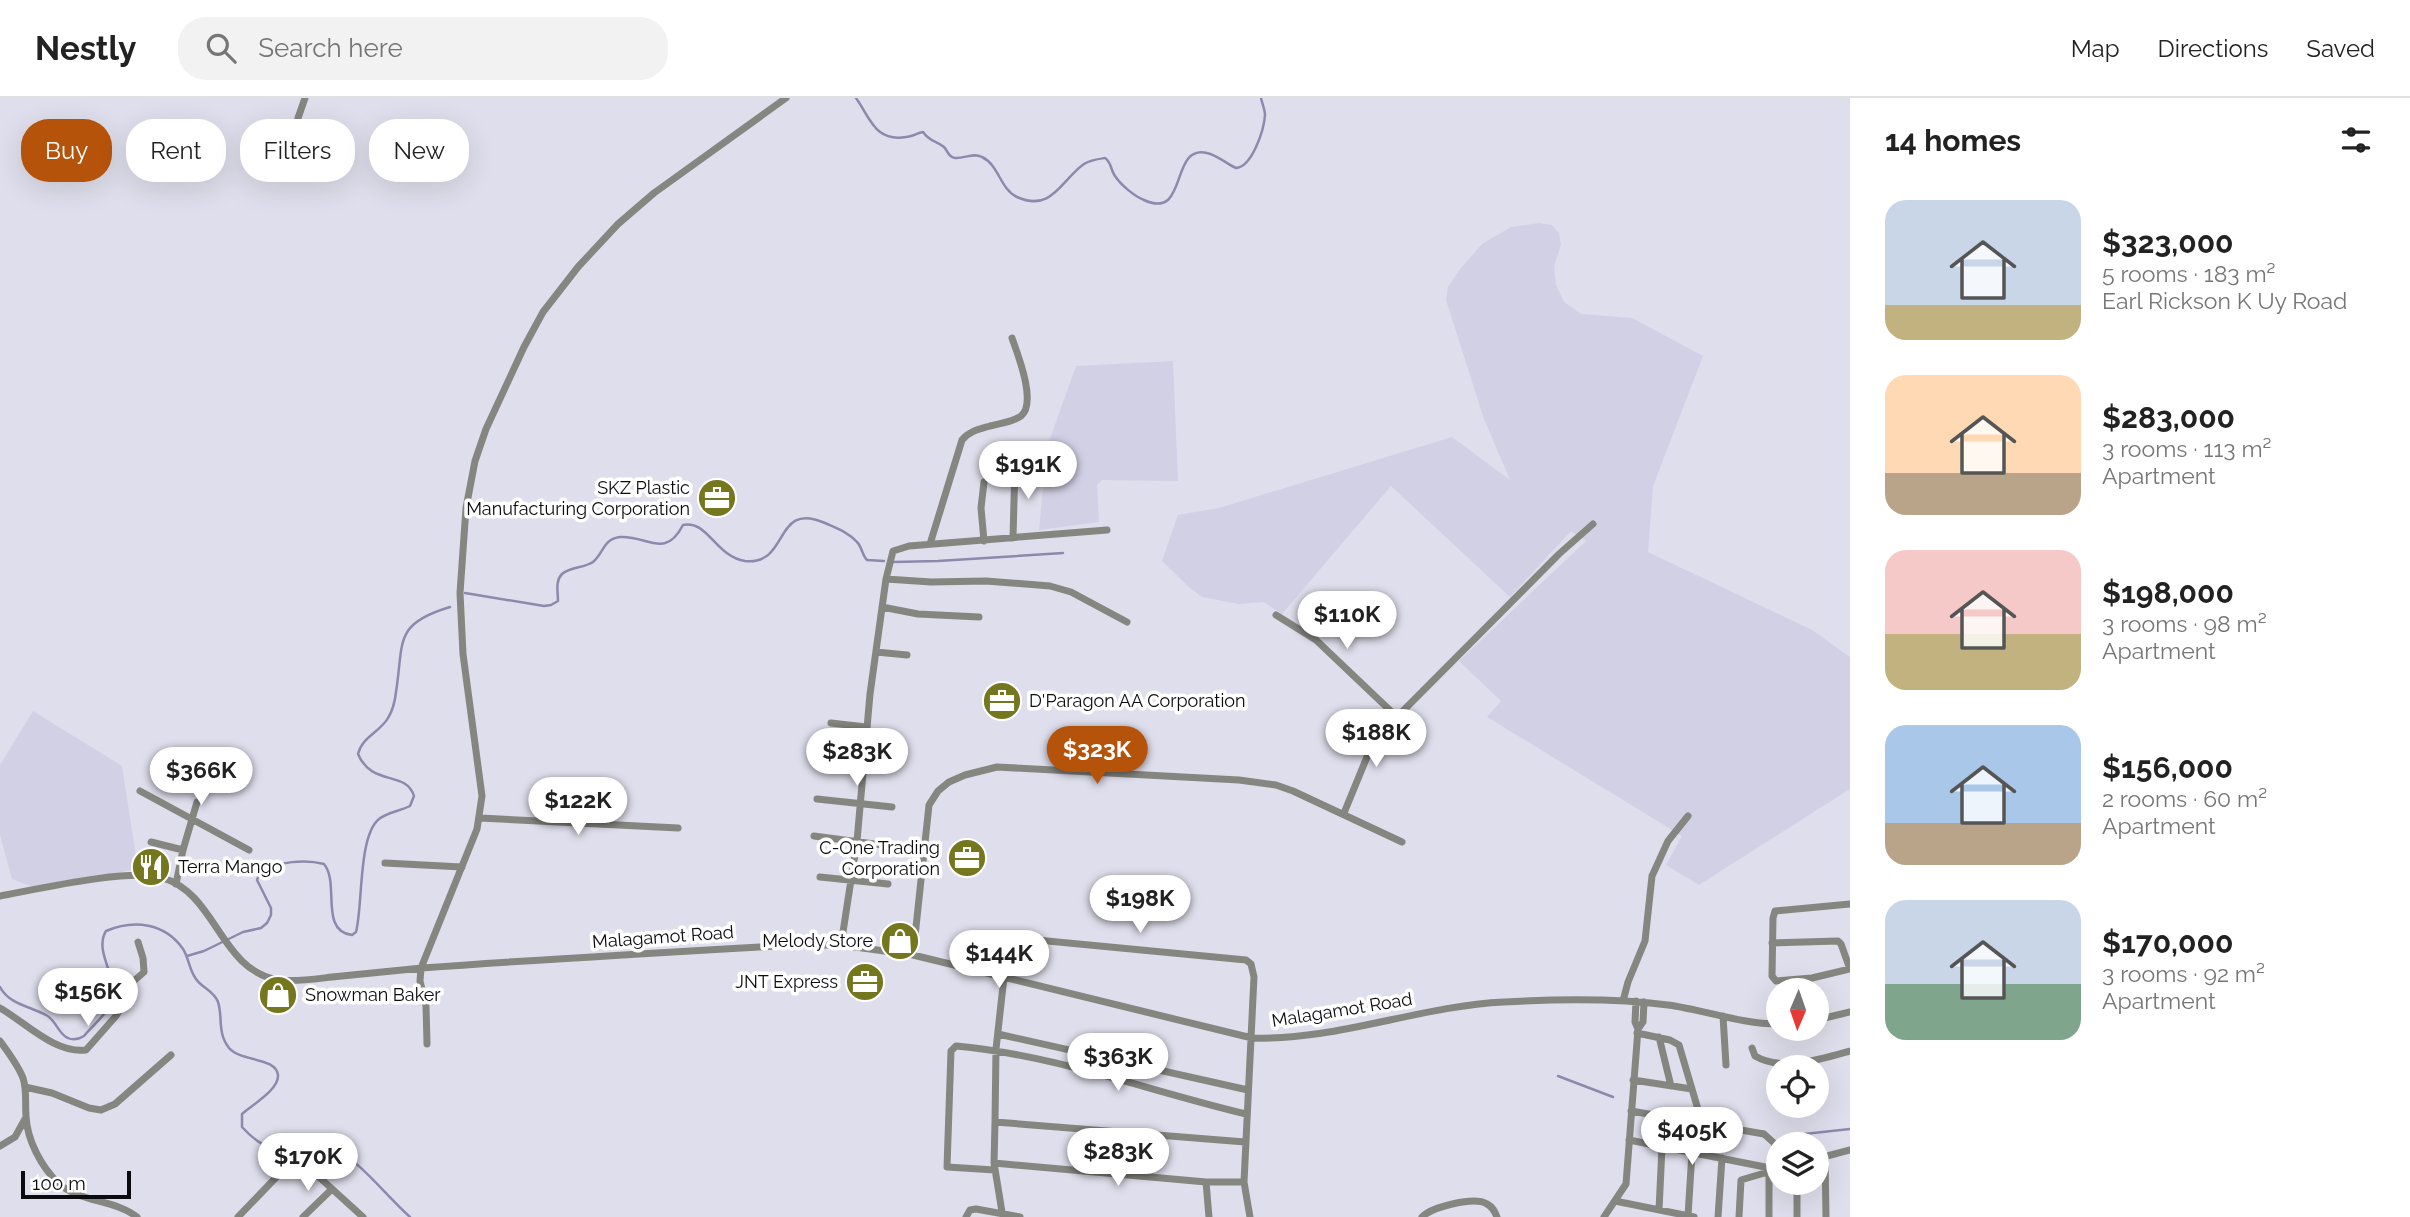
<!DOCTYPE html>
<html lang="en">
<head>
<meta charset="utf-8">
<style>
  :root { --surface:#fff; --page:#f2f2f2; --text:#222; --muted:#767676; --line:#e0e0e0; --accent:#b45309 }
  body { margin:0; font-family:Raleway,sans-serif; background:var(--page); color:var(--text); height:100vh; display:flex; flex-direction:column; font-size:26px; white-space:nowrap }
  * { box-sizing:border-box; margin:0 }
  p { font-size:23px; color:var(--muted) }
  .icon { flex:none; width:38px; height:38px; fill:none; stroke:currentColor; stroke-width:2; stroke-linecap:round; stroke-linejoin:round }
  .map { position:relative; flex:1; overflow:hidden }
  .details { display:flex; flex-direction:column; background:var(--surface); width:560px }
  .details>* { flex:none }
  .hud { position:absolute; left:21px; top:21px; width:665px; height:63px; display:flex; gap:14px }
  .needle { width:46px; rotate:182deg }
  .controls { position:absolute; left:1766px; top:880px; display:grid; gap:14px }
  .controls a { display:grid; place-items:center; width:63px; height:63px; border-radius:50%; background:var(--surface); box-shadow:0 7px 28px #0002; font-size:35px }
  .scale { position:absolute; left:21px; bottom:18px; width:110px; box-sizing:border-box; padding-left:7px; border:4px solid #0b0b0f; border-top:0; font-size:19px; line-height:24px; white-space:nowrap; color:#0b0b0f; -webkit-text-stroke:5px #fff; paint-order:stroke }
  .price { position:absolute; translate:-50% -60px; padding:0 16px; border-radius:24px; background:#fff; color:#222; font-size:23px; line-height:46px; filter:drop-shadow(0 2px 4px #0008) }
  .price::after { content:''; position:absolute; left:50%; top:42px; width:21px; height:16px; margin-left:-10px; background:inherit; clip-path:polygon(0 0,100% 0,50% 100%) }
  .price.on { background:var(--accent); color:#fff }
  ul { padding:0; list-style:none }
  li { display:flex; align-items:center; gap:21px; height:175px; padding:0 35px }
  li span { display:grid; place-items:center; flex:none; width:196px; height:140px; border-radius:21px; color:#555 }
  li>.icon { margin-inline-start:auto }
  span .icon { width:84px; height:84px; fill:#fffc; stroke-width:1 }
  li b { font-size:30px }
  h2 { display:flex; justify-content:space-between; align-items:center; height:84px; padding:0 35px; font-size:30px }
  .tag { padding:0 24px; border-radius:28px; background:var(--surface); box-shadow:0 7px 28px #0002; font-size:24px; line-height:63px }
  .tag.on { background:var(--accent); color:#fff }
  header { display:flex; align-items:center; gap:42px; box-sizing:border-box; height:98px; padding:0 35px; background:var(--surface); border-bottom:2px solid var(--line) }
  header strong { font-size:33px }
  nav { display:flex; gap:38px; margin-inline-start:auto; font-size:24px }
  .search { width:490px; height:63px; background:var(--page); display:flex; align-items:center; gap:18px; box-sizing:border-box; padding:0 24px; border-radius:28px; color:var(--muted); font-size:26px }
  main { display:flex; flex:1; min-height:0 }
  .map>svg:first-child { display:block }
</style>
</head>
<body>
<header>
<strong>Nestly</strong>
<div class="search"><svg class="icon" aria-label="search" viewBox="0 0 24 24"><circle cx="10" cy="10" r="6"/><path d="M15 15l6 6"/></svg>Search here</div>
<nav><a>Map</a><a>Directions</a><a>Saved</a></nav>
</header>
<main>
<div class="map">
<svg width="1850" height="1119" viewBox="0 0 1850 1119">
  <rect width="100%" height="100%" fill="#dfdeec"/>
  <path fill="#d2d0e5" d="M 1539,125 L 1552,127 L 1559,135 L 1561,147 L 1554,168 L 1556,187 L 1564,204 L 1581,216 L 1632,220 L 1703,258 L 1653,388 L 1648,454 L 1812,532 L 1850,559 L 1850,691 L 1699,787 L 1666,767 L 1682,738 L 1487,619 L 1501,603 L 1459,563 L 1586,443 L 1571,433 L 1510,499 L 1391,388 L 1282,516 L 1264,504 L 1239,506 L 1202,499 L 1191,491 L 1162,463 L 1178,417 L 1219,410 L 1452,339 L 1510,382 L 1484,321 L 1446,202 L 1448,189 L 1460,171 L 1482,146 L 1511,129 Z
    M 1173,263 L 1178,383 L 1102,382 L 1097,387 L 1099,424 L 1039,432 L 1047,349 L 1076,268 Z
    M 33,613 L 122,668 L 138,771 L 33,789 L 12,781 L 0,737 L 0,667 Z"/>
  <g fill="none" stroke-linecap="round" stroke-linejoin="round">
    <path stroke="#8d89ad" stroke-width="2.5" d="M 856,0 C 871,21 875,44 906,39 C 912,39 917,35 923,34 C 930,44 935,42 944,49 C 948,53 948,59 955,60 C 964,61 973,54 982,59 C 999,67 1000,91 1017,99 C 1052,115 1062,81 1084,66 C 1090,62 1098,61 1105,60 C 1112,65 1110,71 1115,78 C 1121,87 1134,98 1144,102 C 1189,123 1169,46 1207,55 C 1217,57 1227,66 1236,70 C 1252,69 1264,32 1265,17 C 1265,12 1262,5 1261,0
      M 893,464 L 938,463 L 1063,455
      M 465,495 L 544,508 L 551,507 L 558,503 C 558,494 555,483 562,476 C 570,469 584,470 593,464 C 604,455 603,441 620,439 C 647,437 665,462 683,427 C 707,421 716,459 745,463 C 790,468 773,402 825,425 C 836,430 848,434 857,444 C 862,449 862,457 867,462 L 884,463
      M 187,858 L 204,853 L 243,834 L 261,830 L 267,825 L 271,817 L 271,810 L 257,782 L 261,772 C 279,764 305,761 324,766 C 340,785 319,833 352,837 L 356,834 C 363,808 358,738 379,721 C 388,714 400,713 410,708 L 414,698 C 406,672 372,689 358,656 C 362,639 380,634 388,620 C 393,612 395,603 396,594 C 404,544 393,526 450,509
      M 0,889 C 9,906 29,908 46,917 C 56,922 59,937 68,940 C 74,943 79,941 84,938 C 92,928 107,916 112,904 C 120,881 93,854 106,833 C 134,821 165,825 183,851 C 189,860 189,872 196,881 C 202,890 214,893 218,904 C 223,919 217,935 229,950 C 241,964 276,959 278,977 C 279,992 252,1007 242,1016 L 242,1029 C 282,1073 294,1033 332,1050 C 360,1062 386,1098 410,1119
      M 1558,978 L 1613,999
      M 1787,1046 L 1804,1036 L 1850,1031"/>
    <path stroke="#868681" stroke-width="7" d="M 298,20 L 305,0
      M 1013,440 L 1015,366
      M 984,443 L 981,410 L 984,384
      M 930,446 L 962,342 C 969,333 980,331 990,328 C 1001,325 1013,324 1021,318 C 1037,305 1018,257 1012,240
      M 886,481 L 931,484 L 986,483 L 1050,488 L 1071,494 L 1127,524
      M 882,509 L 918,516 L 979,519
      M 1276,517 L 1316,542 L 1396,618
      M 876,554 L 907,557
      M 831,625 L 866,629
      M 823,662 L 862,667
      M 140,693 L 249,752
      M 817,701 L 892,709
      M 1344,715 L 1369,654 L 1385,631 L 1559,456 L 1593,426
      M 480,720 L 678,730
      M 814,738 L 882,747
      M 151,744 L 183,752
      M 385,765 L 462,769
      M 820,779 L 888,786
      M 176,786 L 183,752 L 197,704
      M 0,798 C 38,791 130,770 163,780 C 217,796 220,873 279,882 C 296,884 315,881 332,879 C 362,876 392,873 422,870 C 545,861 669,854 793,847 L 841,847 L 913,857 L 1252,940 C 1336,943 1419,908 1504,904 C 1558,901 1615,900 1668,907 C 1705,912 1741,926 1778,926
      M 1850,806 L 1775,813 L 1773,820 L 1772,878 L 1776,883 L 1812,880 L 1850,871
      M 1772,845 L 1838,843 L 1841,846 L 1850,871
      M 841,847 L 857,743 L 870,596 L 886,481 L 893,453 L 909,448 L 1107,432
      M 913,857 L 929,707 L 938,693 L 949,684 L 965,677 L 997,669 L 1239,682 L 1276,687 L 1293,693 L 1402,744
      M 977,872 C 979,856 978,841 996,838 L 1246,862 L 1251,866 L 1254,879 L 1244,1084 L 1250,1119
      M 1004,879 L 996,951 L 995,1024 L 1245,1044
      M 1623,903 L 1628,884 L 1645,843 L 1652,778 L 1668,743 L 1688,718
      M 0,910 C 25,924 55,956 86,952 L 116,918 L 122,908 L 127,889 L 144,874 L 143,860 L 138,844
      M 1723,918 L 1726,967
      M 1816,922 L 1850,914
      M 1638,931 L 1643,924 L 1644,904
      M 1637,935 L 1670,942 L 1679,947 L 1702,1025
      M 998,936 L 1248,992
      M 1659,939 L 1671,988
      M 0,943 C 8,954 18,967 23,980 C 27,992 25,1005 26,1018 C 27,1042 41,1068 58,1085 C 80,1105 114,1101 137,1119
      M 427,946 L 426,908 L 420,883 L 421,870 L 477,731 L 482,698 L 463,556 L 460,495 L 466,410 L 475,363 L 486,331 L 524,249 L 543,214 L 578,169 L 618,126 L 654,95 L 786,0
      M 1752,950 L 1755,958 C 1782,974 1822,961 1850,953
      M 1633,982 L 1692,991
      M 25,989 L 52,995 L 89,1010 L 101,1012 L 115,1006 L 171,957
      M 1631,1013 L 1764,1036 L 1774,1045 L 1778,1060
      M 995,1024 L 994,1065 L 1002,1114
      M 1629,1042 L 1765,1069 L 1769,1073 L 1769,1119
      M 0,1048 L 15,1039 L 25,1021
      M 1825,1058 L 1826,1119
      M 1816,1061 L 1850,1052
      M 994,1065 L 1206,1084 L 1244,1084
      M 995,1072 L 947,1069 L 951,953 L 956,948 C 1055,957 1149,993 1246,1016
      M 1206,1084 L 1209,1119
      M 1797,1085 L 1797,1119
      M 1615,1103 L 1694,1119
      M 1659,1112 L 1662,1049
      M 1688,1118 L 1692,1054
      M 238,1119 L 287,1068 L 297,1063 L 308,1069 L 363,1119
      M 303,1119 L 332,1091
      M 966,1119 L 970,1112 L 976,1111 L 1020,1119
      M 1422,1119 C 1432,1109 1474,1098 1487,1106 C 1493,1109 1495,1114 1497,1119
      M 1604,1119 L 1626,1086 L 1638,931 L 1635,924 L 1636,903
      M 1718,1119 L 1722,1060
      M 1739,1119 L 1741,1082 L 1778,1071"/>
  </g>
  <defs>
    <g id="office-disc" transform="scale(2.0125)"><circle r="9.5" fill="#74771e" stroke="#fff"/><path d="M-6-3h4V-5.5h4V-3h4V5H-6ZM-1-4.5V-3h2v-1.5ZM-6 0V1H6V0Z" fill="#fff"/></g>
    <g id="restaurant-disc" transform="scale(2.0125)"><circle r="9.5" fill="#74771e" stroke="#fff"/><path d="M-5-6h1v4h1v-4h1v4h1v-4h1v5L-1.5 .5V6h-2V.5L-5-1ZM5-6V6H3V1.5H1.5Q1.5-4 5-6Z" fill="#fff"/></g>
    <g id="shop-disc" transform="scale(2.0125)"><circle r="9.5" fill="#74771e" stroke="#fff"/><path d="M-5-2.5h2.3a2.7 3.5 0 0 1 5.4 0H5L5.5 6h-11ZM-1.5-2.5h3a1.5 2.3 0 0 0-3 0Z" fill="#fff"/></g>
  </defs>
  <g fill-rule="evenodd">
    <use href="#office-disc" x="717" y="400"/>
    <use href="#office-disc" x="1002" y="603"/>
    <use href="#office-disc" x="967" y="760"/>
    <use href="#restaurant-disc" x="151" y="769"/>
    <use href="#shop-disc" x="900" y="843"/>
    <use href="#office-disc" x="865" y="884"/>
    <use href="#shop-disc" x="278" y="897"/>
  </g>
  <g text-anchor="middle" stroke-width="7" stroke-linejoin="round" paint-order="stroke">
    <g font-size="18" fill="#0b0b0f" stroke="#fff" text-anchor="end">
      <text x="690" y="396">SKZ Plastic<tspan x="690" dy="21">Manufacturing Corporation</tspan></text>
      <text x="1029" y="609" text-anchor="start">D'Paragon AA Corporation</text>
      <text x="940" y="756">C-One Trading<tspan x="940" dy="21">Corporation</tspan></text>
      <text x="178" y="775" text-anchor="start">Terra Mango</text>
      <text x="873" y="849">Melody Store</text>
      <text x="838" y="890">JNT Express</text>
      <text x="305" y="903" text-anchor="start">Snowman Baker</text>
    </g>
    <g font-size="18" fill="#0b0b0f" stroke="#fff">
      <text transform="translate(663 839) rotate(-4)" y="6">Malagamot Road</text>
      <text transform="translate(1342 912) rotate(-9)" y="6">Malagamot Road</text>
    </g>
  </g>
</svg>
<div class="controls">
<a><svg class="needle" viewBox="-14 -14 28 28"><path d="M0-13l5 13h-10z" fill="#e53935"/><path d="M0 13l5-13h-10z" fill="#767676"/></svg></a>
<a><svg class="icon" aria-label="locate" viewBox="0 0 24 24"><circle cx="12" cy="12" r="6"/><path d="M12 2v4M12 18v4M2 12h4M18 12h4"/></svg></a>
<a><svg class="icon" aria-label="layers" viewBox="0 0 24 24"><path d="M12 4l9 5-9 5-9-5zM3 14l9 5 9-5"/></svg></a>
</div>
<div class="scale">100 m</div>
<b class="price" style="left:1028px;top:403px">$191K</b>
<b class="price" style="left:1347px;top:553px">$110K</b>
<b class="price" style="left:1376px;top:671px">$188K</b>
<b class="price on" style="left:1097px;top:688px">$323K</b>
<b class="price" style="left:857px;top:690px">$283K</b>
<b class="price" style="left:201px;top:709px">$366K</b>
<b class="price" style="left:578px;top:739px">$122K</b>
<b class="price" style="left:1140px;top:837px">$198K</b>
<b class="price" style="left:999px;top:892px">$144K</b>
<b class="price" style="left:88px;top:930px">$156K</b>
<b class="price" style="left:1118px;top:995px">$363K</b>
<b class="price" style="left:1692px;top:1069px">$405K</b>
<b class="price" style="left:1118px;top:1090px">$283K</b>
<b class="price" style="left:308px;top:1095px">$170K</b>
<div class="hud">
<a class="tag on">Buy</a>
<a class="tag">Rent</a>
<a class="tag">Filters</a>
<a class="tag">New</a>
</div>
</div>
<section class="details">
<h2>14 homes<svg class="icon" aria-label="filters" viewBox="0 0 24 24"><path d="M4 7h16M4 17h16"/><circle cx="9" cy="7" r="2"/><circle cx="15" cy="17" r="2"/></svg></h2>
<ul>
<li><span style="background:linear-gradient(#c9d6e8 75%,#c2b280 0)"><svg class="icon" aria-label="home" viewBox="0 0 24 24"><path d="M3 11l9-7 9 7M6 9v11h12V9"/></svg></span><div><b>$323,000</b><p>5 rooms · 183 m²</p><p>Earl Rickson K Uy Road</p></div></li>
<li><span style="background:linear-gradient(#ffd9b3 70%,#b9a48a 0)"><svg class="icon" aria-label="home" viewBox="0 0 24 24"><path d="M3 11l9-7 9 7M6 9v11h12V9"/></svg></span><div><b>$283,000</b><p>3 rooms · 113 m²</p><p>Apartment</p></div></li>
<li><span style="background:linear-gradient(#f6c9c9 60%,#c2b280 0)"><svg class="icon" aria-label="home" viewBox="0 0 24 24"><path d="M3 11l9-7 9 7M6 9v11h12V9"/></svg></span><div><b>$198,000</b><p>3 rooms · 98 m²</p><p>Apartment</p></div></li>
<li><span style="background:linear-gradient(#a9c7e8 70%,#b9a48a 0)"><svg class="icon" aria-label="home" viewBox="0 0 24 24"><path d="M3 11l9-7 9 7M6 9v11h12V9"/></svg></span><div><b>$156,000</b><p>2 rooms · 60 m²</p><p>Apartment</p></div></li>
<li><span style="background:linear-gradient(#c9d6e8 60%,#7fa58c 0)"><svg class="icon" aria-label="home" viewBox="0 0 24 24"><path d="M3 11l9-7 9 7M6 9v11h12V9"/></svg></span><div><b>$170,000</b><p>3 rooms · 92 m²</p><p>Apartment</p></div></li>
</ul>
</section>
</main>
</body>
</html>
